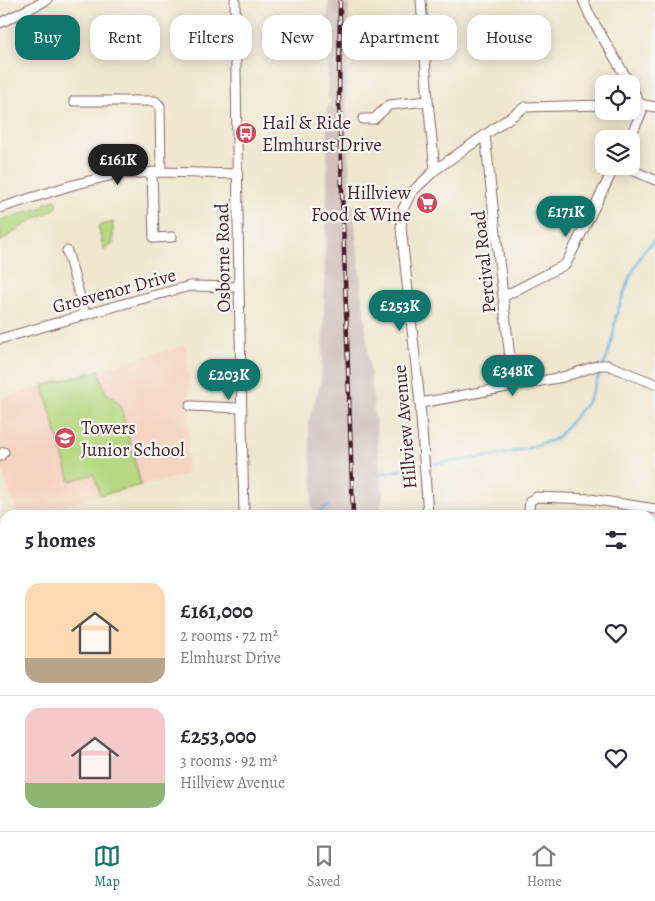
<!DOCTYPE html>
<html lang="en">
<head>
<meta charset="utf-8">
<style>
  :root { --surface:#fff; --page:#f7f7f7; --text:#2b2b33; --muted:#7c7c81; --line:#e1e1e2; --accent:#0f766e }
  body { margin:0; font-family:Alegreya,serif; background:var(--page); color:var(--text); height:100vh; display:flex; flex-direction:column; font-size:19px; white-space:nowrap }
  * { box-sizing:border-box; margin:0 }
  p { font-size:16px; color:var(--muted) }
  .icon { flex:none; width:28px; height:28px; fill:none; stroke:currentColor; stroke-width:2; stroke-linecap:round; stroke-linejoin:round }
  .map { position:relative; flex:1; overflow:hidden }
  .panel { position:absolute; left:0px; top:510px; width:655px; height:321px; display:flex; flex-direction:column; background:var(--surface); border-radius:15px 15px 0 0; box-shadow:0 2px 12px #0003 }
  .panel>* { flex:none }
  .hud { position:absolute; left:15px; top:15px; width:625px; height:45px; display:flex; gap:10px }
  .controls { position:absolute; left:595px; top:75px; display:grid; gap:10px }
  .controls a { display:grid; place-items:center; width:45px; height:45px; border-radius:10px; background:var(--surface); box-shadow:0 2px 12px #0003; font-size:25px }
  .price { position:absolute; translate:-50% -42px; padding:0 11px; border-radius:18px; background:var(--accent); color:#fff; font-size:16px; line-height:32px; filter:drop-shadow(0 1px 2px #0008) }
  .price::after { content:''; position:absolute; left:50%; top:30px; width:15px; height:11px; margin-left:-8px; background:inherit; clip-path:polygon(0 0,100% 0,50% 100%) }
  .price.current { background:#222; color:#fff }
  ul { padding:0; list-style:none }
  li { display:flex; align-items:center; gap:15px; height:125px; padding:0 25px }
  li+li { border-top:1px solid var(--line) }
  li span { display:grid; place-items:center; flex:none; width:140px; height:100px; border-radius:15px; color:#555 }
  li>.icon { margin-inline-start:auto }
  span .icon { width:60px; height:60px; fill:#fffc; stroke-width:1 }
  li b { font-size:21px }
  h2 { display:flex; justify-content:space-between; align-items:center; height:60px; padding:0 25px; font-size:21px }
  .chip { padding:0 18px; border-radius:15px; background:var(--surface); box-shadow:0 2px 12px #0003; font-size:18px; line-height:45px }
  .chip.current { background:var(--accent); color:#fff }
  .dock { display:flex; justify-content:space-around; align-items:center; height:70px; border-top:1px solid var(--line); background:var(--surface); font-size:14px; color:var(--muted) }
  .dock a { display:grid; justify-items:center; gap:2px }
  .dock .current { color:var(--accent) }
  .map>svg:first-child { display:block }
</style>
</head>
<body>
<div class="map">
<svg width="655" height="831" viewBox="0 0 655 831">
  <rect width="100%" height="100%" fill="#f6f6f2"/>
  <filter id="ink" filterUnits="userSpaceOnUse"><feTurbulence type="fractalNoise" baseFrequency=".02" numOctaves="2"/><feDisplacementMap in="SourceGraphic" scale="10" xChannelSelector="R" yChannelSelector="G"/><feConvolveMatrix kernelMatrix="1 2 1 2 8 2 1 2 1" color-interpolation-filters="sRGB"/></filter>
  <filter id="wash" filterUnits="userSpaceOnUse"><feTurbulence type="fractalNoise" baseFrequency=".0096" numOctaves="4" result="noise"/><feDisplacementMap in="SourceGraphic" scale="20" xChannelSelector="R" yChannelSelector="G"/><feGaussianBlur stdDeviation="1.12" result="paint"/><feColorMatrix in="noise" values="0 0 0 0 0 0 0 0 0 0 0 0 0 0 0 0 0 1.4 0 .05"/><feComposite in="paint" operator="in"/></filter>
  <g filter="url(#wash)">
    <rect width="100%" height="100%" fill="#f0e6ce"/>
    <path fill="#f5d3c1" d="M 186,345 L 190,406 L 186,475 L 100,495 L 33,515 L 18,515 L 2,471 L 0,471 L 0,398 Z"/>
    <path fill="#d1c0bc" d="M 328,0 L 349,0 L 346,112 L 351,202 L 353,205 L 383,495 L 379,515 L 314,515 L 311,505 L 313,490 L 308,424 L 312,408 L 321,382 L 323,344 L 327,189 L 327,106 L 330,106 L 330,99 L 328,99 Z
      M 338,826 L 382,826 L 383,831 L 338,831 Z"/>
    <path fill="#b5d880" stroke="#807c56" d="M 56,200 L 58,206 C 50,214 43,214 34,219 C 22,226 11,234 0,242 L 0,220 L 43,207 L 45,203 Z
      M 113,222 L 113,244 L 104,250 L 98,226 Z
      M 99,370 L 105,392 L 120,404 L 141,485 L 100,495 L 94,474 L 70,481 L 43,386 Z
      M 5,764 L 5,826 L 40,826 L 41,831 L 0,831 L 0,766 Z"/>
    <path fill="#90b86e" stroke="#6d6c4c" d="M 5,767 L 5,818 L 0,819 L 0,768 Z"/>
    <g fill="none" stroke-linecap="round" stroke-linejoin="round">
      <path stroke="#65b2df" stroke-width="2.5" d="M 434,464 L 492,456 L 526,449 L 556,439 L 588,401 L 608,355 L 613,335 L 616,316 L 630,276 L 643,252 L 655,240
        M 378,474 L 413,468
        M 315,515 L 328,506
        M 0,636 L 5,635"/>
    </g>
  </g>
  <g filter="url(#ink)">
    <g fill="none" stroke-linecap="round" stroke-linejoin="round">
      <g stroke="#846564" stroke-width="11">
        <path id="minor" d="M 235,0 L 239,287 L 244,515
          M 421,0 L 428,101 L 435,170
          M 583,0 L 590,16 L 630,84
          M 0,23 L 47,0
          M 74,101 L 155,101 L 160,106 L 161,172
          M 631,104 L 640,104 L 655,107
          M 363,119 L 374,119 L 389,105 L 428,101
          M 485,135 L 513,385
          M 629,139 L 642,112 L 640,104 L 631,86
          M 623,166 L 655,180
          M 152,172 L 154,238 L 172,237
          M 0,208 L 69,186 L 117,174 L 161,172 L 237,174
          M 67,251 L 85,315
          M 503,297 L 566,264 L 615,166
          M 0,339 L 137,300 L 190,286 L 239,287
          M 420,403 L 563,377 L 599,365 L 608,365 L 655,384
          M 190,406 L 241,408
          M 0,456 L 4,452
          M 428,515 L 420,403 L 401,227 L 403,209 L 411,193 L 435,170 L 525,107 L 604,105
          M 531,515 L 529,509 L 530,501 L 536,497 L 590,499 L 655,509
          M 0,570 L 5,570
          M 650,576 L 655,556
          M 0,708 L 5,706
          M 650,770 L 655,765
          M 105,826 L 106,831
          M 255,826 L 255,831
          M 427,826 L 427,831
          M 525,826 L 525,831
          M 642,826 L 642,831"/>
      </g>
      <use href="#minor" stroke="#fff" stroke-width="9"/>
      <g stroke="#4a1f2b" stroke-width="4.5">
        <path id="rail" d="M 340,0 L 339,103 L 353,515
          M 362,826 L 363,831"/>
      </g>
      <use href="#rail" stroke="#f6f6f2" stroke-width="2.5" stroke-dasharray="8" stroke-linecap="butt"/>
    </g>
  </g>
  <defs>
    <g id="bus-disc" transform="scale(1.125)"><circle r="9.5" fill="#d1495b" stroke="#f6f6f2"/><path d="M-5-6H5V4H4V6H2V4H-2V6H-4V4H-5ZM-3.5-4V0h7V-4ZM-3.5 1.2v1.5H-2V1.2ZM2 1.2v1.5H3.5V1.2Z" fill="#fff"/></g>
    <g id="supermarket-disc" transform="scale(1.125)"><circle r="9.5" fill="#d1495b" stroke="#f6f6f2"/><path d="M-6-5.5h2.5l.6 2H6L4.5 2H-2.5L-4.4-4H-6ZM-1.5 3.2a1.3 1.3 0 1 0 .1 0ZM3 3.2a1.3 1.3 0 1 0 .1 0Z" fill="#fff"/></g>
    <g id="school-disc" transform="scale(1.125)"><circle r="9.5" fill="#d1495b" stroke="#f6f6f2"/><path d="M0-5L7-2L0 1L-7-2ZM-4 1L0 2.5L4 1V4Q0 6-4 4Z" fill="#fff"/></g>
  </defs>
  <g fill-rule="evenodd">
    <use href="#bus-disc" x="246" y="133"/>
    <use href="#supermarket-disc" x="427" y="203"/>
    <use href="#school-disc" x="65" y="438"/>
  </g>
  <g text-anchor="middle" stroke-width="4.5" stroke-linejoin="round" paint-order="stroke">
    <g font-size="19" fill="#4a1f2b" stroke="#f6f6f2" text-anchor="start">
      <text x="262" y="129">Hail &amp; Ride<tspan x="262" dy="22">Elmhurst Drive</tspan></text>
      <text x="411" y="199" text-anchor="end">Hillview<tspan x="411" dy="22">Food &amp; Wine</tspan></text>
      <text x="81" y="434">Towers<tspan x="81" dy="22">Junior School</tspan></text>
    </g>
    <g font-size="19" fill="#4a1f2b" stroke="#f6f6f2">
      <text transform="translate(222 258) rotate(-91)" y="7">Osborne Road</text>
      <text transform="translate(483 262) rotate(-96)" y="7">Percival Road</text>
      <text transform="translate(114 290) rotate(-15)" y="7">Grosvenor Drive</text>
      <text transform="translate(404 427) rotate(-95)" y="7">Hillview Avenue</text>
    </g>
  </g>
</svg>
<div class="controls">
<a><svg class="icon" aria-label="locate" viewBox="0 0 24 24"><circle cx="12" cy="12" r="6"/><path d="M12 2v4M12 18v4M2 12h4M18 12h4"/></svg></a>
<a><svg class="icon" aria-label="layers" viewBox="0 0 24 24"><path d="M12 4l9 5-9 5-9-5zM3 14l9 5 9-5"/></svg></a>
</div>
<b class="price current" style="left:118px;top:186px">£161K</b>
<b class="price" style="left:566px;top:238px">£171K</b>
<b class="price" style="left:400px;top:332px">£253K</b>
<b class="price" style="left:513px;top:397px">£348K</b>
<b class="price" style="left:229px;top:401px">£203K</b>
<div class="hud">
<a class="chip current">Buy</a>
<a class="chip">Rent</a>
<a class="chip">Filters</a>
<a class="chip">New</a>
<a class="chip">Apartment</a>
<a class="chip">House</a>
</div>
<section class="panel">
<h2>5 homes<svg class="icon" aria-label="filters" viewBox="0 0 24 24"><path d="M4 7h16M4 17h16"/><circle cx="9" cy="7" r="2"/><circle cx="15" cy="17" r="2"/></svg></h2>
<ul>
<li><span style="background:linear-gradient(#ffd9b3 75%,#b9a48a 0)"><svg class="icon" aria-label="home" viewBox="0 0 24 24"><path d="M3 11l9-7 9 7M6 9v11h12V9"/></svg></span><div><b>£161,000</b><p>2 rooms · 72 m²</p><p>Elmhurst Drive</p></div><svg class="icon" aria-label="heart" viewBox="0 0 24 24"><path d="M12 20l-8-8c-3-5 5-10 8-4 3-6 11-1 8 4z"/></svg></li>
<li><span style="background:linear-gradient(#f6c9c9 75%,#8fb573 0)"><svg class="icon" aria-label="home" viewBox="0 0 24 24"><path d="M3 11l9-7 9 7M6 9v11h12V9"/></svg></span><div><b>£253,000</b><p>3 rooms · 92 m²</p><p>Hillview Avenue</p></div><svg class="icon" aria-label="heart" viewBox="0 0 24 24"><path d="M12 20l-8-8c-3-5 5-10 8-4 3-6 11-1 8 4z"/></svg></li>
</ul>
</section>
</div>
<nav class="dock">
<a class="current"><svg class="icon" aria-label="map" viewBox="0 0 24 24"><path d="M3 6l6-2 6 2 6-2v14l-6 2-6-2-6 2zM9 4v14M15 6v14"/></svg>Map</a>
<a><svg class="icon" aria-label="saved" viewBox="0 0 24 24"><path d="M7 4h10v16l-5-4-5 4z"/></svg>Saved</a>
<a><svg class="icon" aria-label="home" viewBox="0 0 24 24"><path d="M3 11l9-7 9 7M6 9v11h12V9"/></svg>Home</a>
</nav>
</body>
</html>
